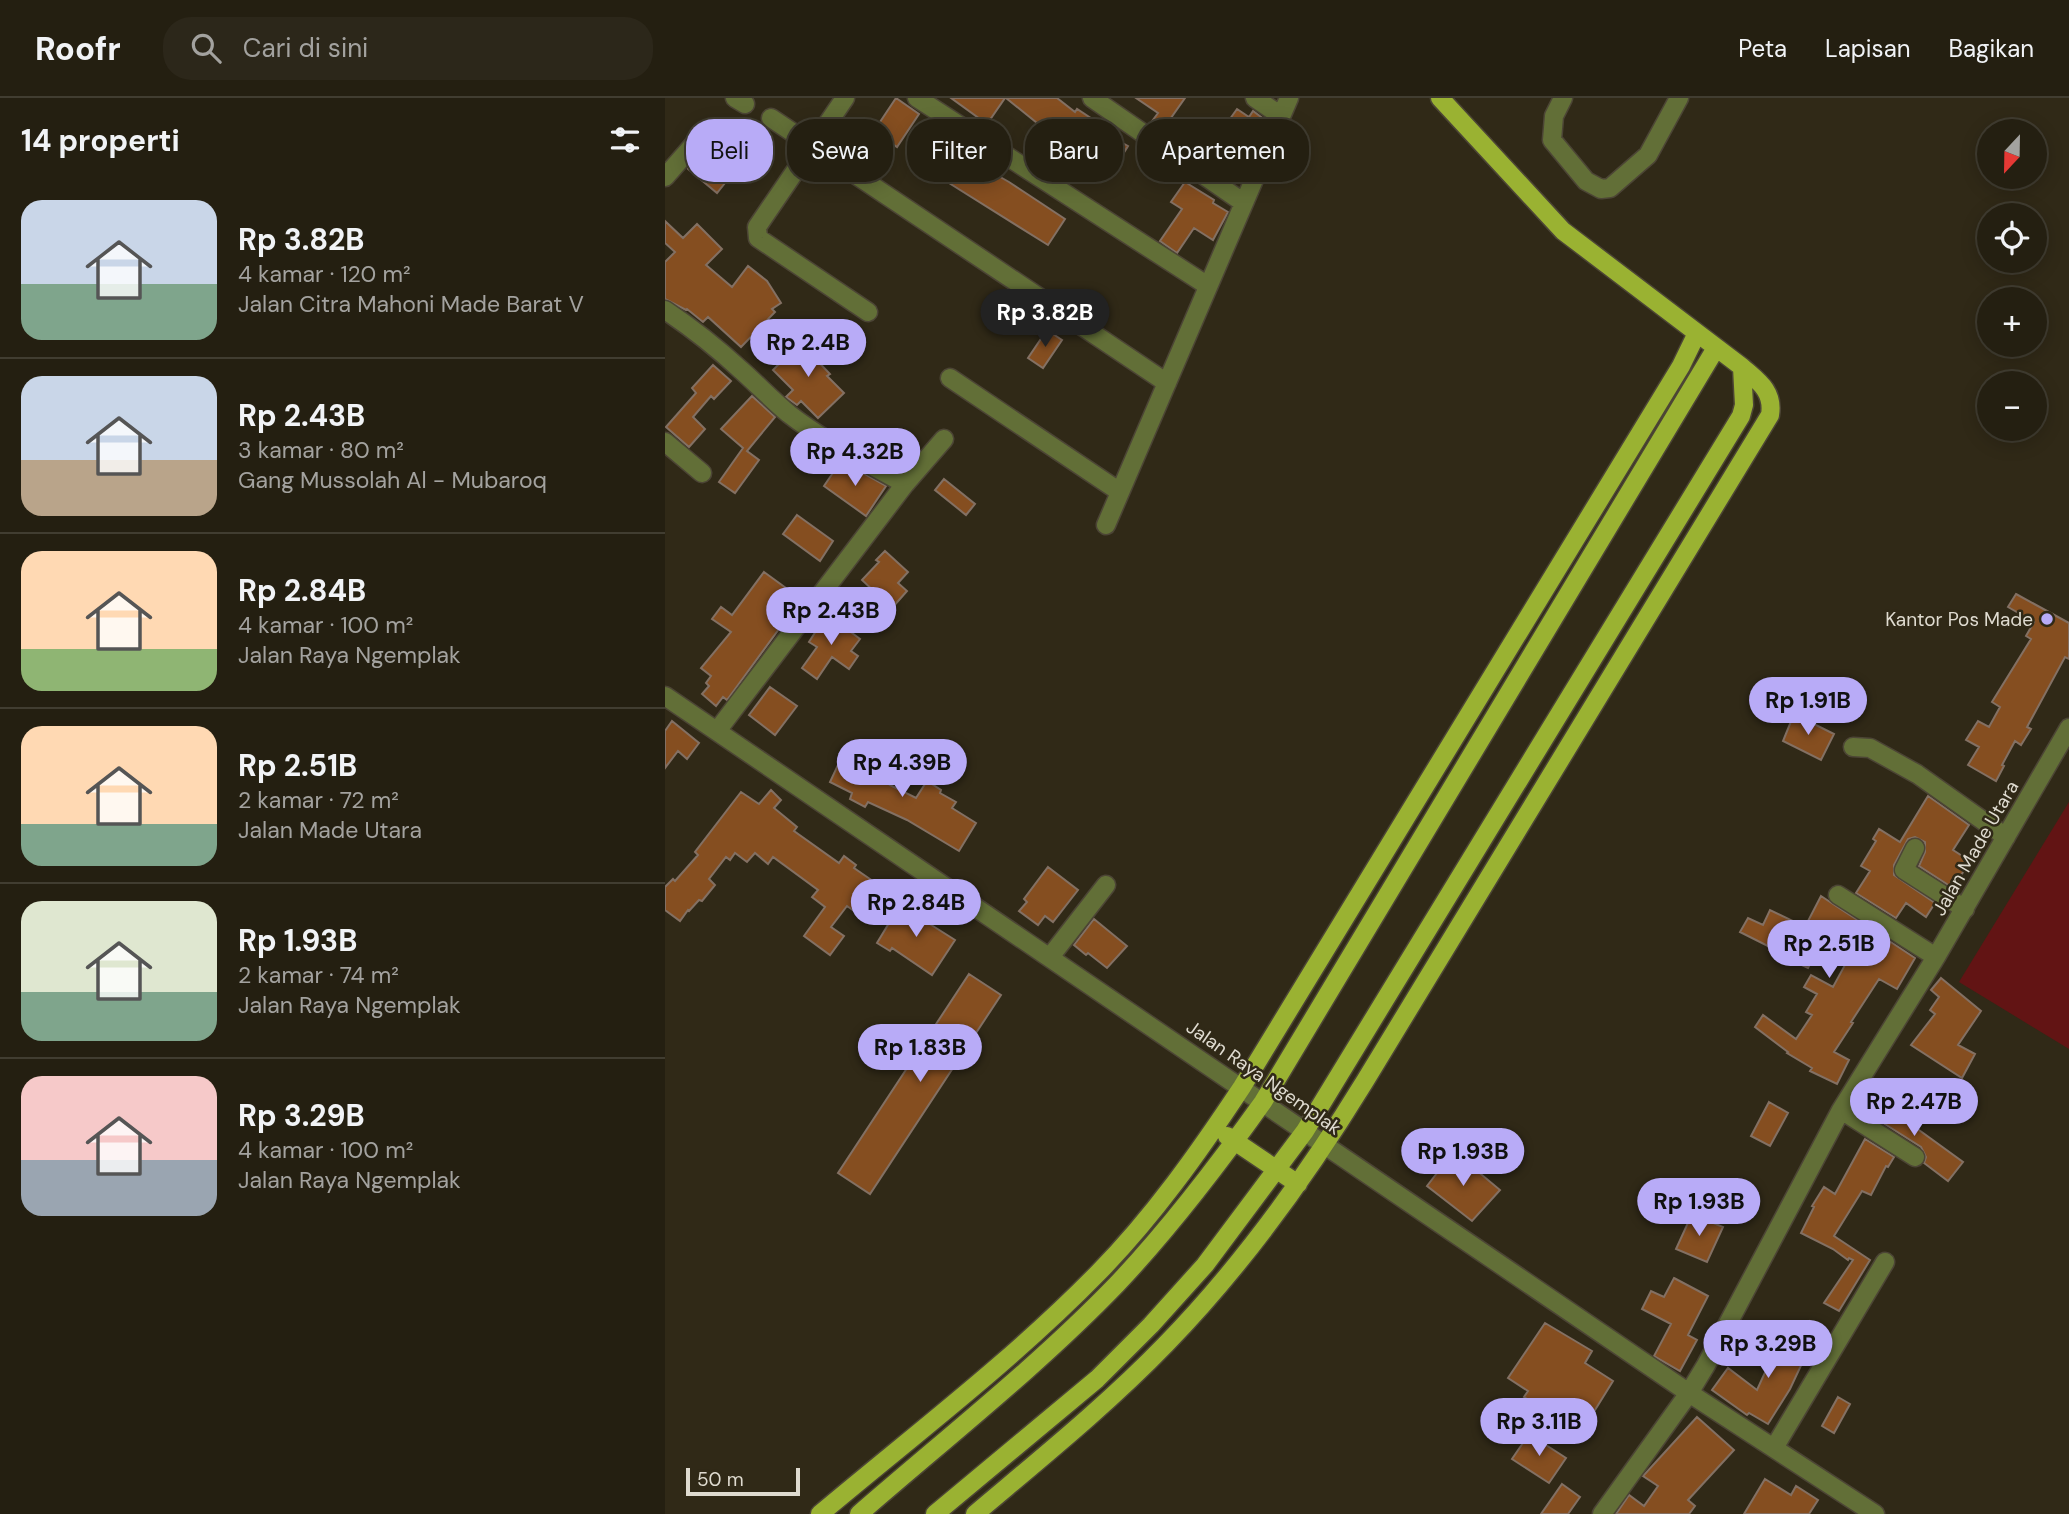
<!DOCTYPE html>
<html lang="id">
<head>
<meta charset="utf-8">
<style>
  :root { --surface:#241f11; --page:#2c271a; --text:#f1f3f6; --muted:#a3a29f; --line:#413d31; --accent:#b8abf7 }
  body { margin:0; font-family:"DM Sans",sans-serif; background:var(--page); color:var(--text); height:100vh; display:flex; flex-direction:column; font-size:26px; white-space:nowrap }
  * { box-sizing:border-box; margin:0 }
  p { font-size:23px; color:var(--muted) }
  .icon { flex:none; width:38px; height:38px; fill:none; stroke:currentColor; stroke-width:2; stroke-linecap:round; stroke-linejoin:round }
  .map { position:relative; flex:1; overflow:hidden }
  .drawer { display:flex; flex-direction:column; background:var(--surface); width:665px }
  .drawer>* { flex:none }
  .top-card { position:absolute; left:21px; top:21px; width:665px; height:63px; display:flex; gap:14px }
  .needle { width:46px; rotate:202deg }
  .controls { position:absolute; left:1312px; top:21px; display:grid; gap:14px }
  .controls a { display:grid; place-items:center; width:70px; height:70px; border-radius:50%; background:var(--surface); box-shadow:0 4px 18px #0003,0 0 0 2px var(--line); font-size:35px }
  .scale { position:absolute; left:21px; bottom:18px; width:114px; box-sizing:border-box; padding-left:7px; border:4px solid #dfdbd0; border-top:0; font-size:19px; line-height:24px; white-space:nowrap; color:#dfdbd0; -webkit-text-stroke:5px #302917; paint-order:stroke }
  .price { position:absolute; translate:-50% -60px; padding:0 16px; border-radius:24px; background:var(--accent); color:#111; font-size:23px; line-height:46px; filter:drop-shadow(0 2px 4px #0008) }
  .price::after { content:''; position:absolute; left:50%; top:42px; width:21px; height:16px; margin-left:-10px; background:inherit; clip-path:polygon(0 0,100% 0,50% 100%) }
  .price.on { background:#222; color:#fff }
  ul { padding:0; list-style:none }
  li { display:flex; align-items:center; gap:21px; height:175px; padding:0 21px }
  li+li { border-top:2px solid var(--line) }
  li span { display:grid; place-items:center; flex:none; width:196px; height:140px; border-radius:21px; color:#555 }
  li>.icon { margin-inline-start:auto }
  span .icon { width:84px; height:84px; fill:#fffc; stroke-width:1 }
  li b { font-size:30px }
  h2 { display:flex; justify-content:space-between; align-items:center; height:84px; padding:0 21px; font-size:30px }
  .chip { padding:0 24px; border-radius:28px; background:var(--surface); box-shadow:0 4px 18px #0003,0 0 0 2px var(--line); font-size:24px; line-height:63px }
  .chip.on { background:var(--accent); color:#111 }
  header { display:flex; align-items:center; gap:42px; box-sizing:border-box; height:98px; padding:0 35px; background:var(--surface); border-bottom:2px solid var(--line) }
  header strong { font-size:33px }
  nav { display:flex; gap:38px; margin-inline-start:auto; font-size:24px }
  .search { width:490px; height:63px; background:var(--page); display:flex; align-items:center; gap:18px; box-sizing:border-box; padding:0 24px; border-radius:28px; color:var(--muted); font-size:26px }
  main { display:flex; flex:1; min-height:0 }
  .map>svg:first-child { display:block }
</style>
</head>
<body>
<header>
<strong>Roofr</strong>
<div class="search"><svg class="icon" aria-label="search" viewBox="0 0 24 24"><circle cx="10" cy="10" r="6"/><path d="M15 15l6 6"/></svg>Cari di sini</div>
<nav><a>Peta</a><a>Lapisan</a><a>Bagikan</a></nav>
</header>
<main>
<section class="drawer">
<h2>14 properti<svg class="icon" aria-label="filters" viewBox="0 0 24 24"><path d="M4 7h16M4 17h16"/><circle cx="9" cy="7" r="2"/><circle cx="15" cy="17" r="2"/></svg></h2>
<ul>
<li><span style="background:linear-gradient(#c9d6e8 60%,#7fa58c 0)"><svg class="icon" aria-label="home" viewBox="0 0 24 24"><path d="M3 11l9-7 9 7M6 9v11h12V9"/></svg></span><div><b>Rp 3.82B</b><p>4 kamar · 120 m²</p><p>Jalan Citra Mahoni Made Barat V</p></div></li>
<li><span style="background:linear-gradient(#c9d6e8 60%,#b9a48a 0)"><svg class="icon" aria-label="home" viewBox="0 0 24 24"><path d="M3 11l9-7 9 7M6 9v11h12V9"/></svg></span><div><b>Rp 2.43B</b><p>3 kamar · 80 m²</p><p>Gang Mussolah Al - Mubaroq</p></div></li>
<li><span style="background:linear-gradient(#ffd9b3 70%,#8fb573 0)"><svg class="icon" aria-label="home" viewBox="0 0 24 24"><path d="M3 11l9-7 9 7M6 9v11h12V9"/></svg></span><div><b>Rp 2.84B</b><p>4 kamar · 100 m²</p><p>Jalan Raya Ngemplak</p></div></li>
<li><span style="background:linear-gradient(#ffd9b3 70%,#7fa58c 0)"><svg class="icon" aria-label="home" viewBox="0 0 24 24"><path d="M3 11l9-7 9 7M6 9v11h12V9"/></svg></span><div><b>Rp 2.51B</b><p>2 kamar · 72 m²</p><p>Jalan Made Utara</p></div></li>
<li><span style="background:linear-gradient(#dfe7d0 65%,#7fa58c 0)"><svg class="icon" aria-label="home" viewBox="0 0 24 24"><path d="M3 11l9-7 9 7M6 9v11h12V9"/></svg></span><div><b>Rp 1.93B</b><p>2 kamar · 74 m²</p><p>Jalan Raya Ngemplak</p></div></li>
<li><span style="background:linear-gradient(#f6c9c9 60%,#9aa5b1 0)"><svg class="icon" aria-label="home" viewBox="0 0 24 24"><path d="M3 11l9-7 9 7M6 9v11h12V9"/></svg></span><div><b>Rp 3.29B</b><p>4 kamar · 100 m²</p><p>Jalan Raya Ngemplak</p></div></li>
</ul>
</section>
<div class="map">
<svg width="1404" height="1416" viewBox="0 0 1404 1416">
  <rect width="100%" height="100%" fill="#302917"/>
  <path fill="#621414" d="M 1404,704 L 1404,951 L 1294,884 Z"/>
  <path fill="#854e20" stroke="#837063" stroke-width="2" d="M 231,0 L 254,16 L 232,49 L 209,33 Z
    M 286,0 L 340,0 L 322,26 Z
    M 341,0 L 392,0 L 410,14 L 412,11 L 447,34 L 445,38 L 463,48 L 452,66 L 433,55 L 431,59 L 379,26 L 377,29 Z
    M 471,0 L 520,0 L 496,34 L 485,26 L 493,15 Z
    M 572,11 L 584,19 L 588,13 L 600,22 L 596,27 L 599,29 L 589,54 L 557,32 Z
    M 40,51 L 68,75 L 52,95 L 23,71 Z
    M 300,59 L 344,84 L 400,121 L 383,147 L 284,85 Z
    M 520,84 L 549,102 L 548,105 L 563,114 L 548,142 L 529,130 L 512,155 L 495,143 L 517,111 L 506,104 Z
    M 0,123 L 18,140 L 32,126 L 57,151 L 41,167 L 67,189 L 83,168 L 102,183 L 116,205 L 107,211 L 110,214 L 76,249 L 43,219 L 38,224 L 22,211 L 21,212 L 0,201 L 0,164 L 10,154 L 0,145 Z
    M 382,232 L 397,242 L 378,270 L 363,260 Z
    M 142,238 L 153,250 L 146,256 L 165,276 L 162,278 L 179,295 L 153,320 L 136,303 L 132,307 L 121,299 L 128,292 L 108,272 Z
    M 48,267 L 66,283 L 49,301 L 46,298 L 28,319 L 40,331 L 24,349 L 1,329 L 31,295 L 27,290 Z
    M 87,298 L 110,319 L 82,353 L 94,362 L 70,395 L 54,384 L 78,350 L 56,331 Z
    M 176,363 L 221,388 L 201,418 L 159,388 Z
    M 279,381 L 310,406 L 301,417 L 270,392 Z
    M 132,417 L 168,443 L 155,463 L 118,436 Z
    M 220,453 L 243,474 L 233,485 L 242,493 L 227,510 L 197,482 L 214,464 L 211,462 Z
    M 99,474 L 136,501 L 62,602 L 58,599 L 51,608 L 37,596 L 44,588 L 41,585 L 46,578 L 36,570 L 66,534 L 47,521 L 56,509 L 67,517 Z
    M 1351,496 L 1404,525 L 1404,561 L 1400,559 L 1362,629 L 1366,631 L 1356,647 L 1350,643 L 1337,667 L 1339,668 L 1331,683 L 1303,667 L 1314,649 L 1301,642 L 1313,623 L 1324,629 L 1335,609 L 1327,604 L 1366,541 L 1361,538 L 1369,524 L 1343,509 Z
    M 162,516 L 195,541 L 186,553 L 193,558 L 184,571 L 167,559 L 152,581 L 137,570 L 152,549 L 144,544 Z
    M 105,589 L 132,608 L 110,637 L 84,617 Z
    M 1129,616 L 1169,636 L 1156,662 L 1118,643 Z
    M 7,623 L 34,645 L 22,661 L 13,653 L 0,670 L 0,633 Z
    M 181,650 L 214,664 L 232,677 L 225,687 L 251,700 L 262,683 L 276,692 L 275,695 L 291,704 L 287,710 L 311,725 L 294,753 L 242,722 L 203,704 L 200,709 L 185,701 L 187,695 L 165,684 Z
    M 106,692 L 116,702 L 109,710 L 132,729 L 129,733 L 174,765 L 179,758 L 191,767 L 189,770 L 215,788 L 195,817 L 182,808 L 166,829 L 179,838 L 165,857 L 139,838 L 160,809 L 147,799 L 153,792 L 108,759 L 103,766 L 90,755 L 82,764 L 70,755 L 65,762 L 61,759 L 44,781 L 50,787 L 37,803 L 34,802 L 24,813 L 23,812 L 15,823 L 0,812 L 0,789 L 8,781 L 10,783 L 33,757 L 30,754 L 76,694 L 94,706 Z
    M 1263,698 L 1304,727 L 1288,752 L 1305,763 L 1288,790 L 1254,768 L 1260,754 L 1260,744 L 1250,739 L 1243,741 L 1229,767 L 1229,777 L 1270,805 L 1261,819 L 1241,805 L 1231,820 L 1191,795 L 1205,773 L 1196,768 L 1211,743 L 1208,741 L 1214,731 L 1235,744 Z
    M 383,769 L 413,792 L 388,824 L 380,818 L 373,827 L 354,813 L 362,804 L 359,801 Z
    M 1156,798 L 1250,860 L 1232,891 L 1214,881 L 1186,924 L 1188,925 L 1169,954 L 1184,962 L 1172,986 L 1145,973 L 1147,970 L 1122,955 L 1123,954 L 1090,929 L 1098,917 L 1131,941 L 1147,917 L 1141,914 L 1152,896 L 1139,889 L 1146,877 L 1168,889 L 1186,856 L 1158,841 L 1143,870 L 1104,852 L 1105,849 L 1075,834 L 1083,820 L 1098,827 L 1105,812 L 1140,829 Z
    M 238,802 L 252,811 L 249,816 L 290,842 L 267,877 L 227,850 L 225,853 L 212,845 Z
    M 429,821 L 462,848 L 442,870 L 423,855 L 421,857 L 409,847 Z
    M 304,876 L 336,897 L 205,1096 L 173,1075 Z
    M 1276,880 L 1316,913 L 1293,947 L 1310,956 L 1297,980 L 1246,947 L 1270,916 L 1265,912 L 1274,899 L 1266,892 Z
    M 1203,995 L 1298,1064 L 1283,1083 L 1259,1065 L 1261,1059 L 1256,1049 L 1193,1009 Z
    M 1104,1004 L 1123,1015 L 1105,1048 L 1086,1038 Z
    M 1200,1041 L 1229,1059 L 1223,1069 L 1221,1068 L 1206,1097 L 1197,1093 L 1169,1138 L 1205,1162 L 1174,1213 L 1159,1205 L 1188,1162 L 1184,1160 L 1183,1162 L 1168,1151 L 1136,1135 L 1149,1109 L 1147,1108 L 1159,1089 L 1170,1096 Z
    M 786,1057 L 803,1070 L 805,1067 L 835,1092 L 807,1123 L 762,1088 Z
    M 1027,1116 L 1058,1129 L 1042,1164 L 1011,1151 Z
    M 1009,1180 L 1043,1198 L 1023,1237 L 1032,1242 L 1015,1273 L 989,1258 L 1006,1226 L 977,1211 L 986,1193 L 999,1199 Z
    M 1145,1223 L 1156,1229 L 1138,1258 L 1140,1259 L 1125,1291 L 1103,1326 L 1084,1315 L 1082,1317 L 1047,1292 L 1063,1270 L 1092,1292 L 1113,1246 L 1127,1253 Z
    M 880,1225 L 927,1253 L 920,1265 L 948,1283 L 922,1325 L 904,1314 L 899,1323 L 859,1299 L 863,1293 L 843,1280 Z
    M 1173,1299 L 1185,1306 L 1169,1335 L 1157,1328 Z
    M 1032,1319 L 1069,1352 L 1023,1402 L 1030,1408 L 1024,1416 L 951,1416 L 964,1397 L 979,1408 L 993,1388 L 978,1378 Z
    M 864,1336 L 901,1360 L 884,1385 L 847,1361 Z
    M 1100,1381 L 1126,1397 L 1131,1388 L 1153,1402 L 1144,1416 L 1079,1416 Z
    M 897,1386 L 915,1399 L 903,1416 L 876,1416 Z"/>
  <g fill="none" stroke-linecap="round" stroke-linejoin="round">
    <g stroke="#4c4535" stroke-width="21">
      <path id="minor" d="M 70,0 L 80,6
        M 180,0 L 92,129 L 93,140 L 203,214
        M 252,0 L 543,188
        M 427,0 L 579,105
        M 590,0 L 616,18
        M 898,0 L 889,18 L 887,42 L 921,83 L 936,91 L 945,90 L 983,57 L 1014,0
        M 106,20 L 502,285
        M 0,79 L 30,45
        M 0,212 C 27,230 52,250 76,272 C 93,287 107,302 124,316 C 160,344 201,364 240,386
        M 285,280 L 455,394
        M 0,344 L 37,375
        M 441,427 L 624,0
        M 0,598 L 1024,1295 L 1210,1416
        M 52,633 L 240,386 L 279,341
        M 1188,649 L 1205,650 L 1252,676 L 1341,739
        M 1250,750 L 1239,772 L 1300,811
        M 1173,797 L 1271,859
        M 385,859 L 441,787
        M 1176,1012 L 1250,1059
        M 1109,1350 L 1220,1164
        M 937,1416 L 1024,1295 L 1041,1267 L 1176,1012 L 1271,859 L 1404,630"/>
    </g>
    <g stroke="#4c4535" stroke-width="21">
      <path id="major" d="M 562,1038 L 633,1086
        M 155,1416 C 249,1337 348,1262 433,1175 C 488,1119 534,1054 577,989 L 1016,268 L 1032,235
        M 194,1416 C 280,1341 372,1269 452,1186 C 505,1130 553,1067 598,1004 L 1051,250
        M 270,1416 L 432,1281 L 486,1227 L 540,1167 L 640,1033 L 1076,318 L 1079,307 L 1077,269
        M 310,1416 C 375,1361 442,1307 501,1246 C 578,1167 643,1076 700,983 L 1105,317 C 1109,293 1093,283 1077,269 L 898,133 L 775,0"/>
    </g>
    <use href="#minor" stroke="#626f37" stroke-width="18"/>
    <use href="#major" stroke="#9ab232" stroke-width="18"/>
  </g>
  <circle fill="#b8abf7" stroke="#302917" stroke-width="2.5" cx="1382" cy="521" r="7"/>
  <g text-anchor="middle" stroke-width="5" stroke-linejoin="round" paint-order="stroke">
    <g font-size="19" fill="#dfdbd0" stroke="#302917" text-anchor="end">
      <text x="1368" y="528">Kantor Pos Made</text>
    </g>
    <g font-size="19" fill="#dfdbd0" stroke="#302917">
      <text transform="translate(1310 750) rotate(-60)" y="7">Jalan Made Utara</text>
      <text transform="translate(599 979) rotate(35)" y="7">Jalan Raya Ngemplak</text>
    </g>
  </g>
</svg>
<div class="controls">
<a><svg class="needle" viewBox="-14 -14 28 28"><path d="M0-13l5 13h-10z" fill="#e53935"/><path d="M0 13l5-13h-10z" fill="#a3a29f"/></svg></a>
<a><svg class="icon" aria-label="locate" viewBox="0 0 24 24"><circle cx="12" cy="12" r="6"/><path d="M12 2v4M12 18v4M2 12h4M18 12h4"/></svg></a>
<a>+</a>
<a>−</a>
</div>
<div class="scale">50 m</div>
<b class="price on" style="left:380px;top:251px">Rp 3.82B</b>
<b class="price" style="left:143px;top:281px">Rp 2.4B</b>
<b class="price" style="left:190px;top:390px">Rp 4.32B</b>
<b class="price" style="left:166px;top:549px">Rp 2.43B</b>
<b class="price" style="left:1143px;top:639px">Rp 1.91B</b>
<b class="price" style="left:237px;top:701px">Rp 4.39B</b>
<b class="price" style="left:251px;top:841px">Rp 2.84B</b>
<b class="price" style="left:1164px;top:882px">Rp 2.51B</b>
<b class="price" style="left:255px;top:986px">Rp 1.83B</b>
<b class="price" style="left:1249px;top:1040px">Rp 2.47B</b>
<b class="price" style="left:798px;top:1090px">Rp 1.93B</b>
<b class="price" style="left:1034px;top:1140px">Rp 1.93B</b>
<b class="price" style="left:1103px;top:1282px">Rp 3.29B</b>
<b class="price" style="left:874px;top:1360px">Rp 3.11B</b>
<div class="top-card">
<a class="chip on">Beli</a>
<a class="chip">Sewa</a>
<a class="chip">Filter</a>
<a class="chip">Baru</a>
<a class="chip">Apartemen</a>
</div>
</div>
</main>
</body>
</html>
